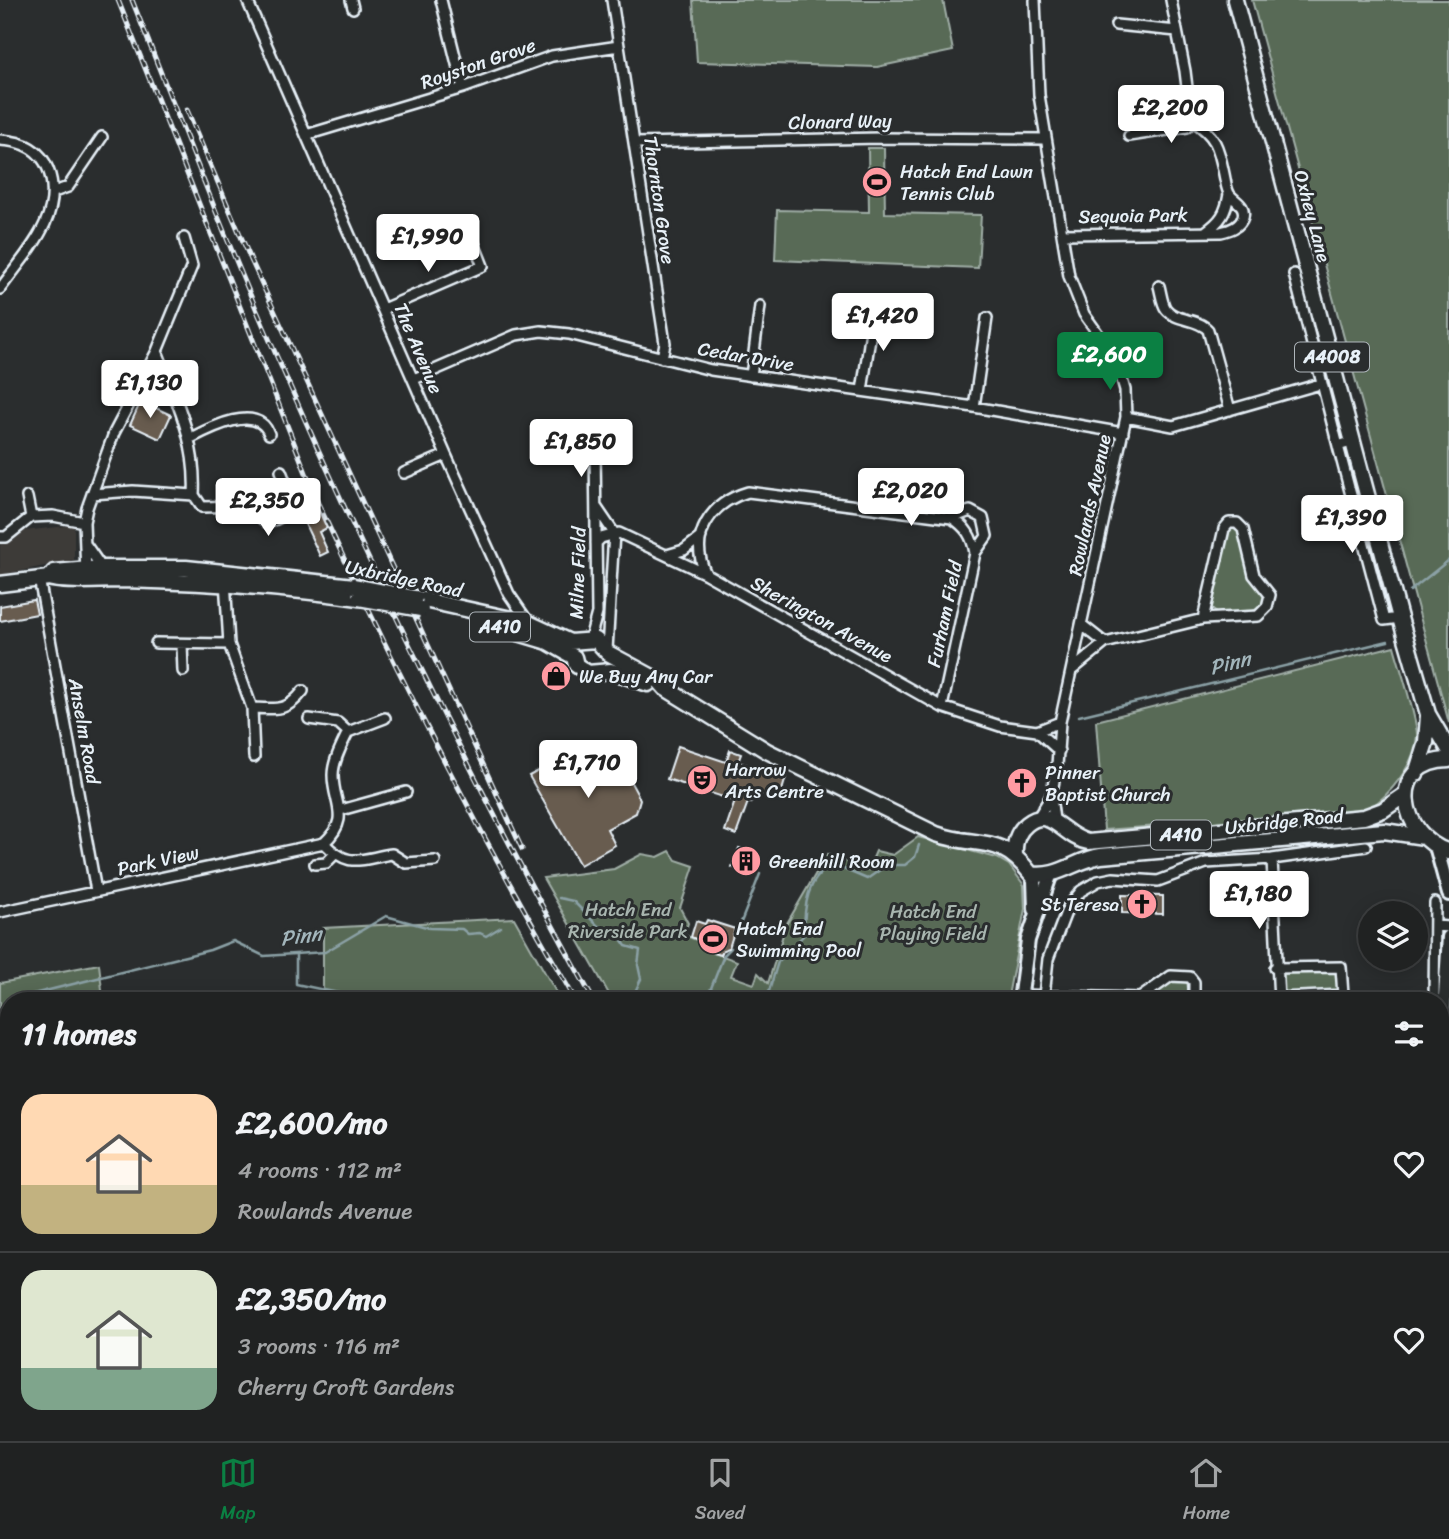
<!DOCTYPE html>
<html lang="en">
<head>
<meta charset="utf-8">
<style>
  :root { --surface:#202222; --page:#282a2a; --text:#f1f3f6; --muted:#a2a4a5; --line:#3d3f40; --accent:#0b8043 }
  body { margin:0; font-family:Sriracha,sans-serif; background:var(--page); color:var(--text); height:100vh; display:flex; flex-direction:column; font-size:26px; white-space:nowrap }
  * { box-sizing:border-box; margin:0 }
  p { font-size:23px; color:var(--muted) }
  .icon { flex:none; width:38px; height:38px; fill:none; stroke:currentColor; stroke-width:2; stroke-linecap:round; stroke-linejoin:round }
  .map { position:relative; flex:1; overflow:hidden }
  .sheet { position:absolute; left:0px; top:992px; width:1449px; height:450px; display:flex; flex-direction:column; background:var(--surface); border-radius:28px 28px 0 0; box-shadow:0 4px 18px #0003,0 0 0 2px var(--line) }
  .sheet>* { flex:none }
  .buttons { position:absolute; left:1358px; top:901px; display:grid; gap:14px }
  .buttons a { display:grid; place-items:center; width:70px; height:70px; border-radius:50%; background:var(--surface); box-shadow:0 4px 18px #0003,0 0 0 2px var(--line); font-size:35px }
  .price { position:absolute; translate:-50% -60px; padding:0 16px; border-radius:7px; background:#fff; color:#222; font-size:23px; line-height:46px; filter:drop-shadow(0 2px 4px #0008) }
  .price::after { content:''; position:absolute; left:50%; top:42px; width:21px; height:16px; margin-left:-10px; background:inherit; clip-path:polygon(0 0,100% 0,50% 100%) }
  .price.selected { background:var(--accent); color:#fff }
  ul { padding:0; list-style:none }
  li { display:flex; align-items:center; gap:21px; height:175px; padding:0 21px }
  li+li { border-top:2px solid var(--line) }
  li span { display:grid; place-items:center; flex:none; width:196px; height:140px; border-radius:21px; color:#555 }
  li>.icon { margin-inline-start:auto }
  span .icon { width:84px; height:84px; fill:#fffc; stroke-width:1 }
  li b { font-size:30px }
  h2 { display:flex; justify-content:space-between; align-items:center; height:84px; padding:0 21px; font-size:30px }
  .dock { display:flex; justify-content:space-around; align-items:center; height:98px; border-top:2px solid var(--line); background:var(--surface); font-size:19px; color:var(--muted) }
  .dock a { display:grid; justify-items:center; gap:4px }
  .dock .selected { color:var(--accent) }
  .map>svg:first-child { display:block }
</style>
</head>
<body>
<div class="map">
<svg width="1449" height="1441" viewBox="0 0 1449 1441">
  <rect width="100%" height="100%" fill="#2a2d2e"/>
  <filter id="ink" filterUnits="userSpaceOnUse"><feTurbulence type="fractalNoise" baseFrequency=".0143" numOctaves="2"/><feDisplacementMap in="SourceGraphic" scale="14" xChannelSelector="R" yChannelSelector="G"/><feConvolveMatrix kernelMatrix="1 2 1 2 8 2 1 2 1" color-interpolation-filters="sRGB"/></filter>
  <g filter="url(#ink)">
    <path fill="#3d3b38" d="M 74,525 L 74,560 L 0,575 L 0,534 Z
      M 1064,1433 L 1382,1433 L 1382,1441 L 1067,1441 Z"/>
    <path fill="#596b56" stroke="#a0aea7" stroke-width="2" d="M 693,0 L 943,0 L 953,51 L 877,67 L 697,62 Z
      M 1252,0 L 1449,0 L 1449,723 Z
      M 868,148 L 884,148 L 885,213 L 981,215 L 978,268 L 775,260 L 777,210 L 869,212 Z
      M 1233,526 C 1252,542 1244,573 1264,592 L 1265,605 L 1251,612 L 1216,613 L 1210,606 L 1226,531 Z
      M 1394,646 C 1399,665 1418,721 1417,736 C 1414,767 1390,795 1366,811 L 1104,830 L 1096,721 Z
      M 918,837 L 997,858 L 1009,865 L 1024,885 L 1025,909 L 1009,991 L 1011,1001 L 613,1001 L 543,878 L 614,869 L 642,854 L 658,857 L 670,851 L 676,860 L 694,866 L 680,908 L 688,923 L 684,935 L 716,948 L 714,953 L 737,961 L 731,976 L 754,984 L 758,973 L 768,983 L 786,925 L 827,854 L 868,870 L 876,851 L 893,855 Z
      M 514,918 L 561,1001 L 343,1001 L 323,993 L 323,928 Z
      M 99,964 L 103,998 L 90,1001 L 9,1001 L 9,1020 L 0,1022 L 0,983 Z
      M 1337,971 L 1339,993 L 1283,994 L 1283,972 Z
      M 1178,980 L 1187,981 L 1190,1001 L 1154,1001 L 1150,998 L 1168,983 Z
      M 583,1433 L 828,1433 L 833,1441 L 594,1441 Z"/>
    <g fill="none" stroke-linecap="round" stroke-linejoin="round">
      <path stroke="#8ba1a6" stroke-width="2.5" d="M 1410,591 L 1449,560
        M 1079,716 L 1388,641
        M 559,898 L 573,901 L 598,926 L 616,932 L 626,946 L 640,950 L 638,965 L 641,979 L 633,996 L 635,1001
        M 738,930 L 760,874
        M 296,954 L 296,984 L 376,1001
        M 21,1001 L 25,996 L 210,950 L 233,941 L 264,956 L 325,952 L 386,916 L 430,928 L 462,929 L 468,934 L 480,933 L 486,936 L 501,927
        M 706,1001 L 724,955 L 731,948
        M 766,1001 L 778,962 L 804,935 C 804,908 806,876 834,865 L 867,879 L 887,865 L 905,865 L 915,857 L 919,845
        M 0,1060 L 7,1058 L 1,1032 L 9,1020"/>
    </g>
    <path fill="#685b4f" stroke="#e8f1f8" stroke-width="2" d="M 141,401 L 171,415 L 160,439 L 130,425 Z
      M 317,507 L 327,528 L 319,532 L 328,552 L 320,556 L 305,524 L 312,519 L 308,511 Z
      M 34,600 L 37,614 L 0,621 L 0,606 Z
      M 600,745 L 604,752 L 614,746 L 618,754 L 616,755 L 640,799 L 636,813 L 607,829 L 615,845 L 580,865 L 529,776 L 540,770 L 543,775 Z
      M 678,746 L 726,762 L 730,750 L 741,754 L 738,762 L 786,777 L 781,794 L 770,790 L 769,796 L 755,791 L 751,803 L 748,802 L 736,835 L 725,831 L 735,801 L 667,779 Z
      M 739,848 L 759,855 L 751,875 L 732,867 Z
      M 1122,895 L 1163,896 L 1163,914 L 1122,913 Z
      M 707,920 L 735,929 L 729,948 L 723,950 L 721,955 L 714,953 L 716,948 L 691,937 L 696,921 L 705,924 Z"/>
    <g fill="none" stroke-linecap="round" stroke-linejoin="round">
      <g stroke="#e8f1f8" stroke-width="14">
        <path id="street" d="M 247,0 L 446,455 L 509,594 L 529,623
          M 351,0 L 353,8
          M 441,0 L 463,88
          M 1035,0 L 1039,95 L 1069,276 L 1084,314 L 1116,359 L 1125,390 L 1126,417 L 1060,722 L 1057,766 L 1051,796 L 1054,820
          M 1116,25 L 1177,31
          M 619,46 L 665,343 L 662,358
          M 306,135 L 463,88 L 552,56 L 619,46 L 612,0
          M 1129,136 L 1187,127 L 1191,120
          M 0,140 C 21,141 40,148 48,169 C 66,215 25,254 0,289
          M 635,143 L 881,138 L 1046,139
          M 54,192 L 68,187 L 102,137
          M 1205,232 C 1221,221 1226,213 1229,194
          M 1062,234 L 1221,232 C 1230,230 1240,227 1243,217 C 1246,205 1236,202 1230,195 C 1227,191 1226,184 1225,179 C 1219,150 1218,136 1191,120 L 1185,71 L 1171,0
          M 1294,274 L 1338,446 L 1354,441
          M 1159,286 C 1161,293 1162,304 1166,309 C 1176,322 1198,318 1208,330 L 1230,410
          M 383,309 L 483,266 L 472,238
          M 157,351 C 176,400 197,441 194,495
          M 751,376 L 760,306
          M 414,379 L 516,335 L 541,331 L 569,334 L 711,370 L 974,407 L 1123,433
          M 862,391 L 874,311
          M 974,407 L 987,318
          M 1126,417 L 1173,426 L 1320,384
          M 191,438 C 210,428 258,403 269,434
          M 1338,446 L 1384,620 L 1400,618
          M 404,473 L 446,455
          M 92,494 L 133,491 L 194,495
          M 194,495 L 202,507 L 245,506 L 268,523 L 296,510 L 281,471
          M 597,508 L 614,533 L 607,650
          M 31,517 L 53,516 L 84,522
          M 952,518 L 970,511 L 983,518 L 987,536 L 975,553
          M 0,537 L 6,537 L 31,517 L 27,497
          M 596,543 L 601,538 L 619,533 L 706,574 L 942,707 L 1000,726 L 1037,731
          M 86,545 L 102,568
          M 667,555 L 684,550 L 701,537
          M 86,574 L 84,522 L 87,508 L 114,433 L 157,351 L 192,266 L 184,238
          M 706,574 C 688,536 710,503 748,492 L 952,518 C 966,527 972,536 975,553 L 942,707
          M 39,578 L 96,891
          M 225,580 L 229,644 L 252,708 L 254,757
          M 1082,625 L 1105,643
          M 590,639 L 597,613 L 595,448
          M 156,643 L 229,644
          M 182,644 L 183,671
          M 1072,670 L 1105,643 L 1203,619 L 1224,529 L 1229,523 L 1237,523 L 1243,529 L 1254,575 L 1270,595 L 1267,607 L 1258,616 L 1203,619
          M 252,708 C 276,709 287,712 303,691
          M 309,719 L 338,723 L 348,732
          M 1059,751 L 1037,731 L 1060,722
          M 341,810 L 406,792
          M 1037,819 L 1051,796
          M 324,843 C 352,817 333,805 333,775 C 333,761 342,745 348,732 L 385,718
          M 324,843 C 349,869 359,859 392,854 L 406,863 L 435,861
          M 1272,859 L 1279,1001
          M 315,864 L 326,863 L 335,854
          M 0,912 L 324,843
          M 1435,926 L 1449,927
          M 1275,968 L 1341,967 L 1343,995 L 1279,998
          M 1020,995 L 1140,998 L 1144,1001
          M 1044,996 L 1048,959 L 1068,907 L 1081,891 L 1098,881 L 1113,878 L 1158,881 L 1206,863 L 1272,859 L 1366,846
          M 1140,998 L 1171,976 L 1190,977 L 1194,982 L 1194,1001
          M 1434,1001 L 1435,903
          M 1430,1433 L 1430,1441
          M 1447,1441 L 1449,1223"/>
      </g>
      <g stroke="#e8f1f8" stroke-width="18">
        <path id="secondary" d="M 1436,846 L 1449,894
          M 1031,874 L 1034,880 L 1035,909
          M 1020,1001 L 1028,940 L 1050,876
          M 1440,1187 L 1442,1040 L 1449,937
          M 1050,1433 L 1053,1441
          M 1439,1441 L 1439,1433"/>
      </g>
      <g stroke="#e8f1f8" stroke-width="19">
        <path id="primary" d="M 1235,0 L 1400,618 L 1428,714 L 1449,750
          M 49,578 L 54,572 L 102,568 L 186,568 L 354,586
          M 0,584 L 49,578 C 58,583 109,580 124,580 C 203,582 281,587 359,598
          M 415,598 L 529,623 L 570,642 L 596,640 L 608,653 L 658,680 L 665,688 L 767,751 L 936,834 C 979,849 998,832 1031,874 C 1057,879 1075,860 1101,856 L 1384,831 L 1424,837
          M 491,625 L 548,642 L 574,657 L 576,665 L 588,673 L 611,671 L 648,684
          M 1449,760 C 1386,761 1399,836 1449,852
          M 1416,774 L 1426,742 L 1428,716
          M 1015,855 C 1014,842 1017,832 1027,824 C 1051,805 1063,837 1088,842 L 1364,817 L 1383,810 L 1406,794"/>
      </g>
      <use href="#street" stroke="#2a2d2e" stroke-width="9"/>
      <use href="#secondary" stroke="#2a2d2e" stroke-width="12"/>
      <use href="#primary" stroke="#2a2d2e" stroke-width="14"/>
      <g stroke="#e8f1f8" stroke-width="5">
        <path id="rail" d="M 118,0 L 318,503 C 396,672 482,839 576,1001
          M 132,0 C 182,125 230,252 285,375 C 379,588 481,798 594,1001
          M 187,110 L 251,260 L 522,849
          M 842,1433 L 847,1441
          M 868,1433 L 873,1441"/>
      </g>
      <use href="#rail" stroke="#2a2d2e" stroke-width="2.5" stroke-dasharray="8" stroke-linecap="butt"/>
      <g stroke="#e8f1f8" stroke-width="19" stroke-linecap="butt">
        <path id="primary-bridge" d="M 354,586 L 415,598
          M 359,598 L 421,609"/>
      </g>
      <use href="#primary-bridge" stroke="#2a2d2e" stroke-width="14"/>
    </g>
  </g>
  <defs>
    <g id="stadium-disc" transform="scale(1.575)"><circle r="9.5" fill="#ff9aa2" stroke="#2a2d2e"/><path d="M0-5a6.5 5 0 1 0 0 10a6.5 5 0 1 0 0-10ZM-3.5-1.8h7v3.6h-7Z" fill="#111"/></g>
    <g id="shop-disc" transform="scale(1.575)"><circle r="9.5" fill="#ff9aa2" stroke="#2a2d2e"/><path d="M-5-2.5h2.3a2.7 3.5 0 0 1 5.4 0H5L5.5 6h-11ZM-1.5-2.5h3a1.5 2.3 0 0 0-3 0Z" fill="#111"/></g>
    <g id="theatre-disc" transform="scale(1.575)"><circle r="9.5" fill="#ff9aa2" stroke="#2a2d2e"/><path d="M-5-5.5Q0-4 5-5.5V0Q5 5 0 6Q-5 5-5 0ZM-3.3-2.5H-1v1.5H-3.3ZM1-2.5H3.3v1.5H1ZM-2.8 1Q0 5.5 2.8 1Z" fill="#111"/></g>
    <g id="church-disc" transform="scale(1.575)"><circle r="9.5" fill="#ff9aa2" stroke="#2a2d2e"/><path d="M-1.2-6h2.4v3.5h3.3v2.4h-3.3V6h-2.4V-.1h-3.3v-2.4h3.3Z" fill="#111"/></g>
    <g id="building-disc" transform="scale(1.575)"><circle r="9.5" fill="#ff9aa2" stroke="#2a2d2e"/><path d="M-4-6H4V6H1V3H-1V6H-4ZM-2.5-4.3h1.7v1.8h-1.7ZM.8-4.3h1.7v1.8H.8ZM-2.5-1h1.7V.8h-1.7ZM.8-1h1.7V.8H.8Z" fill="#111"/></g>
  </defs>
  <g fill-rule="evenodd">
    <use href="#stadium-disc" x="877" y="182"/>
    <use href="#shop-disc" x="556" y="676"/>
    <use href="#theatre-disc" x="702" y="780"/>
    <use href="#church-disc" x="1022" y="783"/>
    <use href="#building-disc" x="746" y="861"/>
    <use href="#church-disc" x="1142" y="904"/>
    <use href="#stadium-disc" x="713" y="939"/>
  </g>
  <g text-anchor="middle" stroke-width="6" stroke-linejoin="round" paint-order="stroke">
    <g fill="#2a2d2e" stroke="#afb6bb" stroke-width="2">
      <rect x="1295" y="342.5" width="74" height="29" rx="5"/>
      <rect x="470" y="612.5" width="60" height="29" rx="5"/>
      <rect x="1151" y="820.5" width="60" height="29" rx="5"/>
    </g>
    <g font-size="18" font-weight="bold" fill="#e8f1f8">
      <text x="1332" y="363">A4008</text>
      <text x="500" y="633">A410</text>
      <text x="1181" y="841">A410</text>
    </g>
    <g font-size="19" fill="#e8f1f8" stroke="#2a2d2e">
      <text transform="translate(478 63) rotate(-19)" y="7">Royston Grove</text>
      <text transform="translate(840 121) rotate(-1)" y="7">Clonard Way</text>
      <text transform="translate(660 200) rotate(82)" y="7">Thornton Grove</text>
      <text transform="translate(1133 215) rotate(-1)" y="7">Sequoia Park</text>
      <text transform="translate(1313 216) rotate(75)" y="7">Oxhey Lane</text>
      <text transform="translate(419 348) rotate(67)" y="7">The Avenue</text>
      <text transform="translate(746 356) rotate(10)" y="7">Cedar Drive</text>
      <text transform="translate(1089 505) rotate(-78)" y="7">Rowlands Avenue</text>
      <text transform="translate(577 573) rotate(-88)" y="7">Milne Field</text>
      <text transform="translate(404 578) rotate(12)" y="7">Uxbridge Road</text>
      <text transform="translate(944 614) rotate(-78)" y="7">Furham Field</text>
      <text transform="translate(822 619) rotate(29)" y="7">Sherington Avenue</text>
      <text transform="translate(85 731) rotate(80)" y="7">Anselm Road</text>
      <text transform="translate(1284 821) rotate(-6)" y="7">Uxbridge Road</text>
      <text transform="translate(158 860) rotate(-12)" y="7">Park View</text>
    </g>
    <g font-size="19" fill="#e8f1f8" stroke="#2a2d2e" text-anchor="start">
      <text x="900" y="178">Hatch End Lawn<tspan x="900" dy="22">Tennis Club</tspan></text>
      <text x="579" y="683">We Buy Any Car</text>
      <text x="725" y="776">Harrow<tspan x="725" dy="22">Arts Centre</tspan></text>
      <text x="1045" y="779">Pinner<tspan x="1045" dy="22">Baptist Church</tspan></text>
      <text x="769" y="868">Greenhill Room</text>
      <text x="1119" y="911" text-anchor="end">St Teresa</text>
      <text x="736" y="935">Hatch End<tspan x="736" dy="22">Swimming Pool</tspan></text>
    </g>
    <g font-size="19" fill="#a8b5af" stroke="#2a2d2e">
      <text x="628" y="916">Hatch End<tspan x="628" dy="22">Riverside Park</tspan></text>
      <text x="933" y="918">Hatch End<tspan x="933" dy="22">Playing Field</tspan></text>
    </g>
    <g font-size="21" font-style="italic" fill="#a2b5bb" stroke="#2a2d2e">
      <text transform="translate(1230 663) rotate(-14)" y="7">Pinn</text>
      <text transform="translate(301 936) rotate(-8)" y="7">Pinn</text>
    </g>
  </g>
</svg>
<div class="buttons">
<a><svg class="icon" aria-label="layers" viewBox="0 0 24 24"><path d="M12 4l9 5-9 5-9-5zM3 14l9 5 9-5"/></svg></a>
</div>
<b class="price" style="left:1171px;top:145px">£2,200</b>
<b class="price" style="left:428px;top:274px">£1,990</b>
<b class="price" style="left:883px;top:353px">£1,420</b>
<b class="price selected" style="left:1110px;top:392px">£2,600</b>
<b class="price" style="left:150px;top:420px">£1,130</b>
<b class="price" style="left:581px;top:479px">£1,850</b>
<b class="price" style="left:911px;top:528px">£2,020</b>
<b class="price" style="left:268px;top:538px">£2,350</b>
<b class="price" style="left:1352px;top:555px">£1,390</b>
<b class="price" style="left:588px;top:800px">£1,710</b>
<b class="price" style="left:1259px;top:931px">£1,180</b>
<section class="sheet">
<h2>11 homes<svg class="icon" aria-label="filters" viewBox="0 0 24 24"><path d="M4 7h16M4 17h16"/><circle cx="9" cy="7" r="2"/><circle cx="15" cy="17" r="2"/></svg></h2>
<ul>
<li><span style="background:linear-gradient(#ffd9b3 65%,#c2b280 0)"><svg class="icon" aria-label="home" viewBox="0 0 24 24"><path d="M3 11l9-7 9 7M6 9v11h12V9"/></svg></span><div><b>£2,600/mo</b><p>4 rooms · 112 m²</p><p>Rowlands Avenue</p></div><svg class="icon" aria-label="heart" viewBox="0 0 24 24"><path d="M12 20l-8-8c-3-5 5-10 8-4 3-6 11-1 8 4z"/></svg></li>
<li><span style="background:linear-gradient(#dfe7d0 70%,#7fa58c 0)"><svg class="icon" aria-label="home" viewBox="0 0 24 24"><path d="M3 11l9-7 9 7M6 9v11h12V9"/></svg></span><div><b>£2,350/mo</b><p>3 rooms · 116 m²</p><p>Cherry Croft Gardens</p></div><svg class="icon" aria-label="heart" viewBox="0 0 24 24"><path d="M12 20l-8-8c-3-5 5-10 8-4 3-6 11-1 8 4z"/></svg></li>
</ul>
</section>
</div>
<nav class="dock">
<a class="selected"><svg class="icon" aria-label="map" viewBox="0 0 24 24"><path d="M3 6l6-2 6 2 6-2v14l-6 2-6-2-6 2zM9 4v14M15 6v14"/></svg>Map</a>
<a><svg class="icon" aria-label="saved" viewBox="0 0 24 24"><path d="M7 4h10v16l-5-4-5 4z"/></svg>Saved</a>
<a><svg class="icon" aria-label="home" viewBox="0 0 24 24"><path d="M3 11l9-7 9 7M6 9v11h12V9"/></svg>Home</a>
</nav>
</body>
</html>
